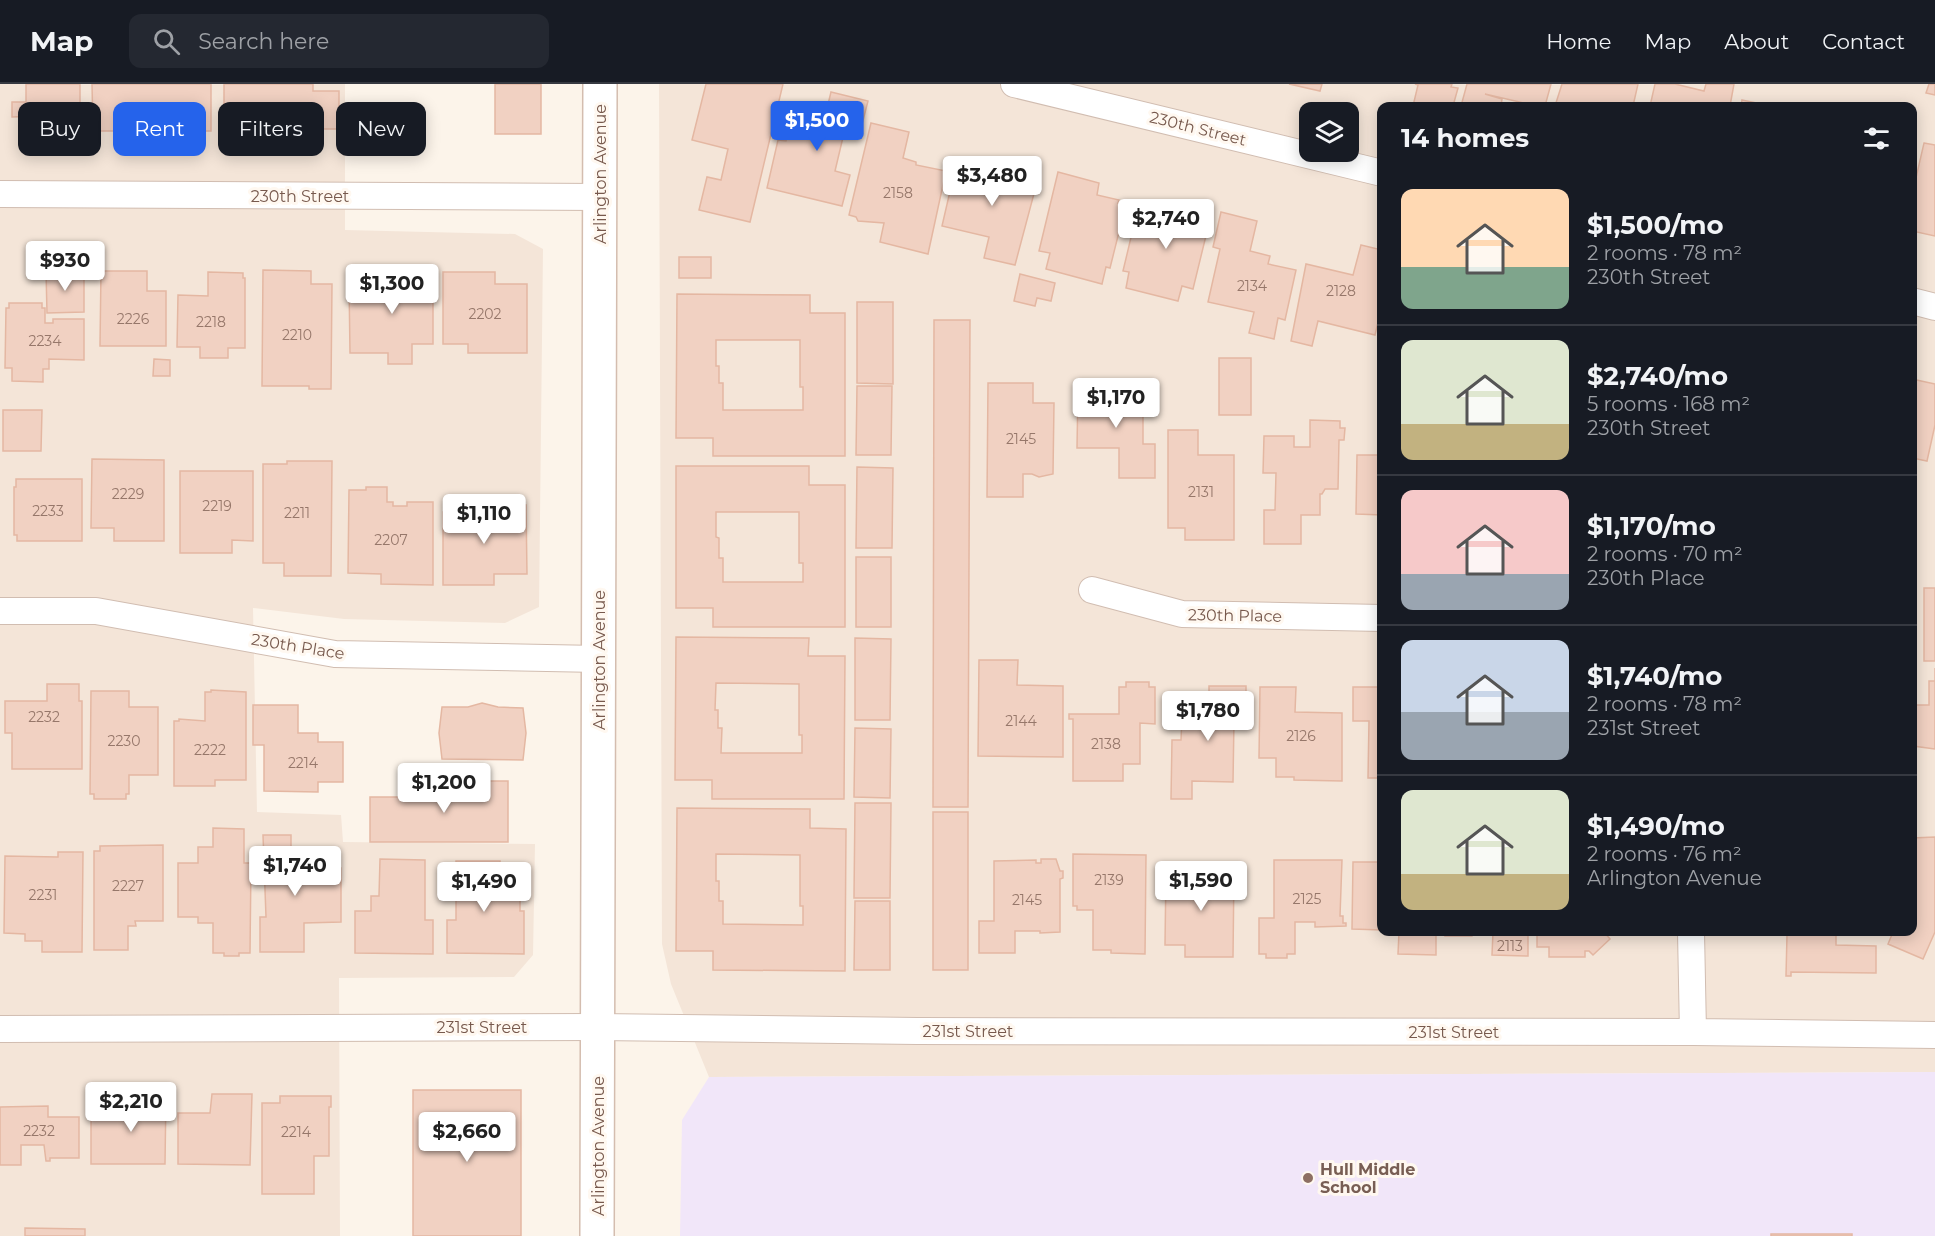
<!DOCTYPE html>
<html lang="en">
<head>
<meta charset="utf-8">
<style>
  :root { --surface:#171b24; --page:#242831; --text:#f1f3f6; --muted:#9ea1a6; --line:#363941; --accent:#2563eb }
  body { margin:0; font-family:Montserrat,sans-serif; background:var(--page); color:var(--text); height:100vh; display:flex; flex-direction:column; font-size:22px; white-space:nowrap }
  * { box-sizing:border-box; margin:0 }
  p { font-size:20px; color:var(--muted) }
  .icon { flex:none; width:33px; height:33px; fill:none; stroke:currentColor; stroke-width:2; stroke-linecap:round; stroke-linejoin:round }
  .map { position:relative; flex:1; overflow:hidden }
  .drawer { position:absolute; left:1377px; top:18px; width:540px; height:834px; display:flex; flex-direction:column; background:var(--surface); border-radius:12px; box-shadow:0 3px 15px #0003 }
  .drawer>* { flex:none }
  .banner { position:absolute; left:18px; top:18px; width:570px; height:54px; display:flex; gap:12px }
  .tools { position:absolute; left:1299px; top:18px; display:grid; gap:12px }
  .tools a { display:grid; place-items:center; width:60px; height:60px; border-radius:12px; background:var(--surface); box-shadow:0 3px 15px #0003; font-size:30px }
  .price { position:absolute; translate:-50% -51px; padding:0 14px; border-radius:6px; background:#fff; color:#222; font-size:20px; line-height:39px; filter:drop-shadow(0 2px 3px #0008) }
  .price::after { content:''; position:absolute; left:50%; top:36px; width:18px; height:14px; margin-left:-9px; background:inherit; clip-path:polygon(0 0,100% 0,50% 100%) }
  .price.active { background:var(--accent); color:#fff }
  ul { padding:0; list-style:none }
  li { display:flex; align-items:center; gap:18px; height:150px; padding:0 24px }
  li+li { border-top:2px solid var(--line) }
  li span { display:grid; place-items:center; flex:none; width:168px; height:120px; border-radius:12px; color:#555 }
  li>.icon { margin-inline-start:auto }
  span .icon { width:72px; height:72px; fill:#fffc; stroke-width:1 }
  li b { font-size:26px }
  h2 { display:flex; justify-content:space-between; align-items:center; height:72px; padding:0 24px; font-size:26px }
  .chip { padding:0 21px; border-radius:12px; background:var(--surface); box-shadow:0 3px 15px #0003; font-size:21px; line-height:54px }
  .chip.active { background:var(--accent); color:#fff }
  header { display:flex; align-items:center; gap:36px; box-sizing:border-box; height:84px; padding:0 30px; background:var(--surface); border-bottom:2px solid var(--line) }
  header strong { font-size:28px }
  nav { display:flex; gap:33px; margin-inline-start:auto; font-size:21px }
  .search { width:420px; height:54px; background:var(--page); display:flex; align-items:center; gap:15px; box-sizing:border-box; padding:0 21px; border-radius:12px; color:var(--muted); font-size:22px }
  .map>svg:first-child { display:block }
</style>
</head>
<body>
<header>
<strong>Map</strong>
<div class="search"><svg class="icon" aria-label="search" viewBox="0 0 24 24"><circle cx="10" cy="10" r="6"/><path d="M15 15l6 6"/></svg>Search here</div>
<nav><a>Home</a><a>Map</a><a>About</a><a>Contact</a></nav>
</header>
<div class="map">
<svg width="1935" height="1152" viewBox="0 0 1935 1152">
  <rect width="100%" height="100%" fill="#fcf4ea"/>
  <path fill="#f4e5d8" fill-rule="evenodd" d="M 0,0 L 345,0 L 345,146 L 515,150 L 543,165 L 539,523 L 505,539 L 344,535 L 253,524 L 257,728 L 341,731 L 343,758 L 535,760 L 533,871 L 514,893 L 339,894 L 340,1152 L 0,1152 Z
    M 659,0 L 1935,0 L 1935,988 L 709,993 L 671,900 L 662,860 ZM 1382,22 L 1912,22 L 1912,848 L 1382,848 ZM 1310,28 L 1348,28 L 1348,68 L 1310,68 Z"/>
  <path fill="#f1e6f9" d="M 1935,988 L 1935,1152 L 680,1152 L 682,1036 L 709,993 Z"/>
  <path fill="#f1d1c2" stroke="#e4b7a2" stroke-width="1.5" fill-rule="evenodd" d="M 26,0 L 80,0 L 80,34 L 53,34 L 52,28 L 40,28 L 40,32 L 12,33 L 12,18 L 26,18 Z
    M 92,0 L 211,0 L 211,47 L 93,47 Z
    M 224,0 L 313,0 L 313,7 L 339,7 L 339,45 L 307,45 L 307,41 L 224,43 Z
    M 495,0 L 541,0 L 541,50 L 495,50 Z
    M 706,0 L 783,0 L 750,138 L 699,126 L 707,93 L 721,96 L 728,65 L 692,56 Z
    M 1289,0 L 1322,0 L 1320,7 Z
    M 1415,0 L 1452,0 L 1451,3 L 1458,4 L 1453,22 L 1413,22 L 1418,1 Z
    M 1467,0 L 1551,0 L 1545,22 L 1537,22 L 1485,10 L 1502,15 L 1501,22 L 1461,22 Z
    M 1562,0 L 1638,0 L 1633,22 L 1555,22 Z
    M 1655,0 L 1675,0 L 1704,7 L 1706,0 L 1734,0 L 1730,22 L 1650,22 Z
    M 1929,0 L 1935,0 L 1935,11 L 1926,9 Z
    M 831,8 L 868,17 L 859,52 L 844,49 L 835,87 L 850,91 L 842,122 L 767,104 L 778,56 L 786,57 L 793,30 L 824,37 Z
    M 1742,16 L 1771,22 L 1741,22 Z
    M 871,39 L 909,48 L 903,74 L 916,78 L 916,81 L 946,87 L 928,170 L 880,158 L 884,139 L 858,137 L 856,133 L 849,131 Z
    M 1924,59 L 1935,61 L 1935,152 L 1912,147 L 1912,111 Z
    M 957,77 L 1000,87 L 997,100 L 1002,101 L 1006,79 L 1040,87 L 1015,181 L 984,174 L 989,153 L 942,142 Z
    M 1058,88 L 1099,99 L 1097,111 L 1119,116 L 1118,119 L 1126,120 L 1110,184 L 1106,183 L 1102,200 L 1046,185 L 1050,169 L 1039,167 Z
    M 1172,117 L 1212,127 L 1193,205 L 1182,202 L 1178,217 L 1126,204 L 1129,188 L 1123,187 L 1138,124 L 1143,125 L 1143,123 L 1169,129 Z
    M 1221,128 L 1257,137 L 1250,167 L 1270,172 L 1268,180 L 1296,186 L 1285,236 L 1278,234 L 1274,255 L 1249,249 L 1254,228 L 1208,218 L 1220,165 L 1213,163 Z
    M 1361,161 L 1382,166 L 1382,222 L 1375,251 L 1318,237 L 1312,262 L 1291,257 L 1306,180 L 1353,191 Z
    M 679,173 L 711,173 L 711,194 L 679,194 Z
    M 263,186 L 311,187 L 311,200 L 332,200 L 331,305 L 309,305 L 309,302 L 262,302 Z
    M 46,187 L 84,187 L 84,228 L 47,229 Z
    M 101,187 L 147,187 L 147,207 L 166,207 L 166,262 L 100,262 Z
    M 208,188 L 243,189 L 243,194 L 245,194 L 245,264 L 228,264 L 228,274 L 200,274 L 200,263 L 177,263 L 178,211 L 208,212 Z
    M 433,188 L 433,260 L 412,260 L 412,280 L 388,280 L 388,269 L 350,269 L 349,198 L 381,198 L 381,189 Z
    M 443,188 L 495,188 L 495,200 L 527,200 L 527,269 L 468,269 L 468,260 L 443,260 Z
    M 1020,190 L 1055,199 L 1051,217 L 1037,214 L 1035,222 L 1014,217 Z
    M 677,210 L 810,211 L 810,229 L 845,229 L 845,372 L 713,372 L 713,354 L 676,354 ZM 716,256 L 800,256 L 800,303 L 803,303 L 803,326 L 723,326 L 723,299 L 719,299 L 719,282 L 716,282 Z
    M 857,218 L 893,218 L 893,300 L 857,299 Z
    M 9,219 L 42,219 L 42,224 L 45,224 L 45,239 L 53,239 L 53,235 L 84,235 L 84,276 L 49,275 L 49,285 L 43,285 L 43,298 L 12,297 L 12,284 L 5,284 L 6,224 L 9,224 Z
    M 934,236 L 970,236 L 968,723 L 933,723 Z
    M 1219,274 L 1251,274 L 1251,331 L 1219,331 Z
    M 154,275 L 170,276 L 170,292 L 153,292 Z
    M 1912,295 L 1935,300 L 1935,341 L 1927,377 L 1912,374 Z
    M 988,299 L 1033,299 L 1033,319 L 1054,319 L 1053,390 L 1039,393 L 1032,390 L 1023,390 L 1023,413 L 987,413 Z
    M 857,302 L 892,302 L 891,371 L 856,371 Z
    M 1078,305 L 1143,306 L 1143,360 L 1155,360 L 1155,394 L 1119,394 L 1119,364 L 1077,364 Z
    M 3,326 L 42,326 L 41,367 L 3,367 Z
    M 1310,336 L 1340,337 L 1340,344 L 1345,344 L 1344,356 L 1339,356 L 1338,405 L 1325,405 L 1322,410 L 1320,410 L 1320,431 L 1301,431 L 1301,460 L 1264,460 L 1264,426 L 1275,426 L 1276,389 L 1263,389 L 1264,352 L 1294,352 L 1294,363 L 1310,363 Z
    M 1168,346 L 1198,346 L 1198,371 L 1234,371 L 1234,456 L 1185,456 L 1185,444 L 1168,444 Z
    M 1357,371 L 1382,371 L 1382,431 L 1356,430 Z
    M 92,375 L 164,376 L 164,457 L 114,457 L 114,444 L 91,444 Z
    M 287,377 L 332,377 L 331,492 L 284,492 L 284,479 L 263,479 L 263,380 L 287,380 Z
    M 676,382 L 809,382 L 809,401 L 845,401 L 845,543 L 713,543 L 713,524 L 676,524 ZM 716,428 L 799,428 L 799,479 L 803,479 L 803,498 L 723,498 L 723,474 L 719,474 L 719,454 L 716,453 Z
    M 857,383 L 893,384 L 892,464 L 856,464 Z
    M 180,387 L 253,387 L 253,457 L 232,456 L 232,469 L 180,469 Z
    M 16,395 L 82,395 L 82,457 L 17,457 L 17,451 L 14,451 L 14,403 L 16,403 Z
    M 366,403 L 387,403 L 387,418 L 393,418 L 393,422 L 407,422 L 407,418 L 433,418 L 433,501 L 381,500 L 381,490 L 348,489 L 349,406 L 366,406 Z
    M 488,421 L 526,421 L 527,490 L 494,490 L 494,501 L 443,501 L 443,428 L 488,428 Z
    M 856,473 L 891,473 L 891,543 L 856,543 Z
    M 1924,504 L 1935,504 L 1935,577 L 1924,577 Z
    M 676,553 L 809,554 L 808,572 L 845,572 L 844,715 L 712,715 L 712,696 L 675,696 ZM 716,599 L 799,600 L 799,651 L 802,651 L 802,669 L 721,669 L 722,644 L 718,644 L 718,626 L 715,626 Z
    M 855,554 L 891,555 L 890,636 L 855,636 Z
    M 979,576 L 1018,576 L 1017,601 L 1063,602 L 1063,673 L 978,672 Z
    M 1935,584 L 1935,665 L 1913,662 L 1913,621 L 1929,621 L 1929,597 L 1935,597 Z
    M 1126,598 L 1149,598 L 1149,603 L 1155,603 L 1155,640 L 1140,639 L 1140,680 L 1123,680 L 1123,697 L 1073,697 L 1073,635 L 1069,635 L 1069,630 L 1119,630 L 1119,603 L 1126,603 Z
    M 47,600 L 79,600 L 79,617 L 82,617 L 82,685 L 12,685 L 12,649 L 5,649 L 5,617 L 47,617 Z
    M 1209,602 L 1246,602 L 1246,636 L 1234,636 L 1233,698 L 1192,697 L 1192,715 L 1171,715 L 1172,656 L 1181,656 L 1182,632 L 1209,633 Z
    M 1260,603 L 1296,603 L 1295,628 L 1342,629 L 1342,697 L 1294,696 L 1294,693 L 1276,693 L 1276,674 L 1259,674 Z
    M 1353,603 L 1382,603 L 1382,694 L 1368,694 L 1369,637 L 1353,637 Z
    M 211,606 L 246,608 L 246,696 L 215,696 L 215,702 L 174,702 L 174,637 L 179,637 L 179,635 L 205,637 L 205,608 L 211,608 Z
    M 91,607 L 129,607 L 129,623 L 158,623 L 158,691 L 129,691 L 129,710 L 126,710 L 126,715 L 94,715 L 94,710 L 90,710 Z
    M 482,619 L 498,623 L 523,624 L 526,649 L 523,676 L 442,675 L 439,649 L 442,623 L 468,623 Z
    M 253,621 L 298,621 L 298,649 L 318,649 L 318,658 L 343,658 L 343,698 L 318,698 L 318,708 L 264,707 L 264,661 L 253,661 Z
    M 855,644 L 891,645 L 890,714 L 854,713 Z
    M 426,697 L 508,697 L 508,758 L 370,758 L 370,713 L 426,713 Z
    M 855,719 L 891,719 L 890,814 L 854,814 Z
    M 677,724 L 810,725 L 810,744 L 846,745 L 845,887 L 713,886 L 713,867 L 676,867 ZM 716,770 L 800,771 L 800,822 L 803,822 L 803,841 L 723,840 L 723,817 L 719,817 L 719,797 L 716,797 Z
    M 933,728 L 968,728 L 968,886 L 933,886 Z
    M 213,744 L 244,745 L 244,779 L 251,779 L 250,869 L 239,869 L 239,872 L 224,872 L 224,869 L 213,869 L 213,839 L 198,839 L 198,833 L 178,833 L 178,779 L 198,779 L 198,763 L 213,763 Z
    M 263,751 L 291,751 L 291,780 L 310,780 L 310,787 L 341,784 L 341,838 L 304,839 L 304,868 L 260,868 L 260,833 L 266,833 Z
    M 1935,753 L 1935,848 L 1923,875 L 1888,860 L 1893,848 L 1912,848 L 1912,754 Z
    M 163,761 L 163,837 L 135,837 L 136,842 L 128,842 L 128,866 L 94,866 L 94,767 L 100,767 L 100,762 Z
    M 58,768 L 83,768 L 82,868 L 42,868 L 42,857 L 25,857 L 25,850 L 4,849 L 5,772 L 58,773 Z
    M 1073,770 L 1146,771 L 1145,870 L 1111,869 L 1111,866 L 1093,866 L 1093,826 L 1077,826 L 1077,822 L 1073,822 Z
    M 380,775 L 425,776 L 425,836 L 433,836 L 433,870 L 355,869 L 355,827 L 371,827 L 371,812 L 379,812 Z
    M 1041,775 L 1056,775 L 1060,787 L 1063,787 L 1063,794 L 1060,795 L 1060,848 L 1040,849 L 1040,847 L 1015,847 L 1015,869 L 979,869 L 979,837 L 994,837 L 994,777 L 1036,776 L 1036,779 L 1041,779 Z
    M 1274,776 L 1342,776 L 1340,832 L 1343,832 L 1343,839 L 1346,839 L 1346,842 L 1315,843 L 1315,838 L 1295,838 L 1295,870 L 1287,870 L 1287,874 L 1266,874 L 1266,870 L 1259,870 L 1259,834 L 1274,834 Z
    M 456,777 L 500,777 L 500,812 L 520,812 L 520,827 L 524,827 L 524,870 L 447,869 L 447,836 L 456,836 Z
    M 1353,778 L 1382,778 L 1382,846 L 1352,845 Z
    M 1166,787 L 1234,787 L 1233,873 L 1185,873 L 1185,861 L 1165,861 Z
    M 855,817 L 890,817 L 890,886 L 854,886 Z
    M 1399,848 L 1436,848 L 1436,871 L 1398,870 Z
    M 1445,848 L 1528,848 L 1528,872 L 1492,871 L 1493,848 L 1473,848 L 1472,852 L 1445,852 Z
    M 1549,848 L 1604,848 L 1610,855 L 1593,871 L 1589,867 L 1585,867 L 1585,873 L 1549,873 L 1549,863 L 1537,863 L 1537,849 Z
    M 1793,848 L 1836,848 L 1836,861 L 1876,862 L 1876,889 L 1791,888 L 1791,892 L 1786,892 L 1787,851 L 1792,851 Z
    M 413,1006 L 521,1006 L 521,1152 L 413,1152 Z
    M 127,1010 L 166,1010 L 165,1080 L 91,1080 L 91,1029 L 124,1029 L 124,1018 L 127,1018 Z
    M 212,1010 L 252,1010 L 250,1081 L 178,1080 L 178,1029 L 210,1029 Z
    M 280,1012 L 331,1012 L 331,1023 L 329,1023 L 329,1072 L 314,1072 L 314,1110 L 262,1110 L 262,1019 L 280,1019 Z
    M 48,1022 L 48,1033 L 79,1033 L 79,1074 L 50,1074 L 50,1077 L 46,1077 L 44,1061 L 21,1061 L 21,1081 L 0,1081 L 0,1023 Z
    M 25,1144 L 85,1145 L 85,1152 L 25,1152 Z
    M 1771,1150 L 1852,1150 L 1852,1152 L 1771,1152 Z"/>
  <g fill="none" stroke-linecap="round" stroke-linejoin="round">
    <g stroke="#d1bdb1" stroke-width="28">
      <path id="street" d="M 1014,0 L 1382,89
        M 0,110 L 600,113
        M 1912,217 L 1935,223
        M 1092,506 L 1182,530 L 1382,534
        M 0,527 L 96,527 L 335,570 L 599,575
        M 1691,848 L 1693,948
        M 0,945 L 598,943 L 917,947 L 1693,948 L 1935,951"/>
    </g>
    <g stroke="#d4bdaf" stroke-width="36">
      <path id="secondary" d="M 597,1152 L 600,0"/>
    </g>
    <use href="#street" stroke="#fff" stroke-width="26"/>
    <use href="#secondary" stroke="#fff" stroke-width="33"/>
  </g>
  <circle fill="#8d6e63" stroke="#fff8f0" stroke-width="2" cx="1308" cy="1094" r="6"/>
  <g text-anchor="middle" stroke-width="6" stroke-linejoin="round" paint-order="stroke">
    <g font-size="14" fill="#96776a">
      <text x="898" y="114">2158</text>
      <text x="1252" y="207">2134</text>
      <text x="1341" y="212">2128</text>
      <text x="485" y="235">2202</text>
      <text x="133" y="240">2226</text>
      <text x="211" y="243">2218</text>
      <text x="297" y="256">2210</text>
      <text x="45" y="262">2234</text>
      <text x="1021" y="360">2145</text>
      <text x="1201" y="413">2131</text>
      <text x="128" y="415">2229</text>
      <text x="217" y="427">2219</text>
      <text x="48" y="432">2233</text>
      <text x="297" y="434">2211</text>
      <text x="391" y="461">2207</text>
      <text x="44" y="638">2232</text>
      <text x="1021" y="642">2144</text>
      <text x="1301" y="657">2126</text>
      <text x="124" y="662">2230</text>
      <text x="1106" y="665">2138</text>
      <text x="210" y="671">2222</text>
      <text x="303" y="684">2214</text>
      <text x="1109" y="801">2139</text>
      <text x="128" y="807">2227</text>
      <text x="43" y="816">2231</text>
      <text x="1307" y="820">2125</text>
      <text x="1027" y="821">2145</text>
      <text x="1510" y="867">2113</text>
      <text x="39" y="1052">2232</text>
      <text x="296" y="1053">2214</text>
    </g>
    <g font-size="16" fill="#77594d" stroke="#fff8f0">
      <text transform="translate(1198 44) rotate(14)" y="6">230th Street</text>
      <text transform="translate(600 90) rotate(-90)" y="6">Arlington Avenue</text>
      <text x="300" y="118">230th Street</text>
      <text transform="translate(1235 531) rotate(1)" y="6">230th Place</text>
      <text transform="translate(298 562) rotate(9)" y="6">230th Place</text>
      <text transform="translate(599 576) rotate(-90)" y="6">Arlington Avenue</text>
      <text x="482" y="949">231st Street</text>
      <text x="968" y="953">231st Street</text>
      <text x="1454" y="954">231st Street</text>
      <text transform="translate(598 1062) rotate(-90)" y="6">Arlington Avenue</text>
    </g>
    <g font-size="16" font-weight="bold" fill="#785e54" stroke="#fff8f0" text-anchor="start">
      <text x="1320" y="1091">Hull Middle<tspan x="1320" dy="18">School</tspan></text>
    </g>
  </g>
</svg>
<div class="tools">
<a><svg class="icon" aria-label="layers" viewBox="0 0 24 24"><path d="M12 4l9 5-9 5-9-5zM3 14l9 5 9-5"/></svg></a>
</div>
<b class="price active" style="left:817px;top:68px">$1,500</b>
<b class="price" style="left:992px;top:123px">$3,480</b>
<b class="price" style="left:1166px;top:166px">$2,740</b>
<b class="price" style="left:65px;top:208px">$930</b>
<b class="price" style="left:392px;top:231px">$1,300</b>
<b class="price" style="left:1116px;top:345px">$1,170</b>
<b class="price" style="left:484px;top:461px">$1,110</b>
<b class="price" style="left:1208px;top:658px">$1,780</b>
<b class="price" style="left:444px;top:730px">$1,200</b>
<b class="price" style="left:295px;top:813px">$1,740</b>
<b class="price" style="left:1201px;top:828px">$1,590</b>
<b class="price" style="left:484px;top:829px">$1,490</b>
<b class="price" style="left:131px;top:1049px">$2,210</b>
<b class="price" style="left:467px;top:1079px">$2,660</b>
<div class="banner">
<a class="chip">Buy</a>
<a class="chip active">Rent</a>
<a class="chip">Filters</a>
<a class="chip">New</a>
</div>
<section class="drawer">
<h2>14 homes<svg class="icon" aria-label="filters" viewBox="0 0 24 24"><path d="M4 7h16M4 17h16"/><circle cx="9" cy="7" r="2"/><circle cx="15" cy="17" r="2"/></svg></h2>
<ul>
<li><span style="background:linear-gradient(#ffd9b3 65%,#7fa58c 0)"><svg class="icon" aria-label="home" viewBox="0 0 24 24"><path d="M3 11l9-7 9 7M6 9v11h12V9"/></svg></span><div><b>$1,500/mo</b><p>2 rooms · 78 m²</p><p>230th Street</p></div></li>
<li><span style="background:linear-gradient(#dfe7d0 70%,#c2b280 0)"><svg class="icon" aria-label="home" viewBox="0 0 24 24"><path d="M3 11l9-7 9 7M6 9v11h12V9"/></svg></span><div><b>$2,740/mo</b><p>5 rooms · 168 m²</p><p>230th Street</p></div></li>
<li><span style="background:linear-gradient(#f6c9c9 70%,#9aa5b1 0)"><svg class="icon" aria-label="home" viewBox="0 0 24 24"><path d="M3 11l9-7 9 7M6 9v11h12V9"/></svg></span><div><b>$1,170/mo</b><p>2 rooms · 70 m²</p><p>230th Place</p></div></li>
<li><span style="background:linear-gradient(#c9d6e8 60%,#9aa5b1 0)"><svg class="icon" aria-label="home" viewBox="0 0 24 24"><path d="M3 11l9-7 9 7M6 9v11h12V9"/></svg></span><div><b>$1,740/mo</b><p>2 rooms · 78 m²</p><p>231st Street</p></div></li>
<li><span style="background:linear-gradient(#dfe7d0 70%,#c2b280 0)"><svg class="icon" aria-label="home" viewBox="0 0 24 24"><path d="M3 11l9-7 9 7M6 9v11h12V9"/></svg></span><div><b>$1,490/mo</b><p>2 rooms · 76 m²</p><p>Arlington Avenue</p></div></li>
</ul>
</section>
</div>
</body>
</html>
